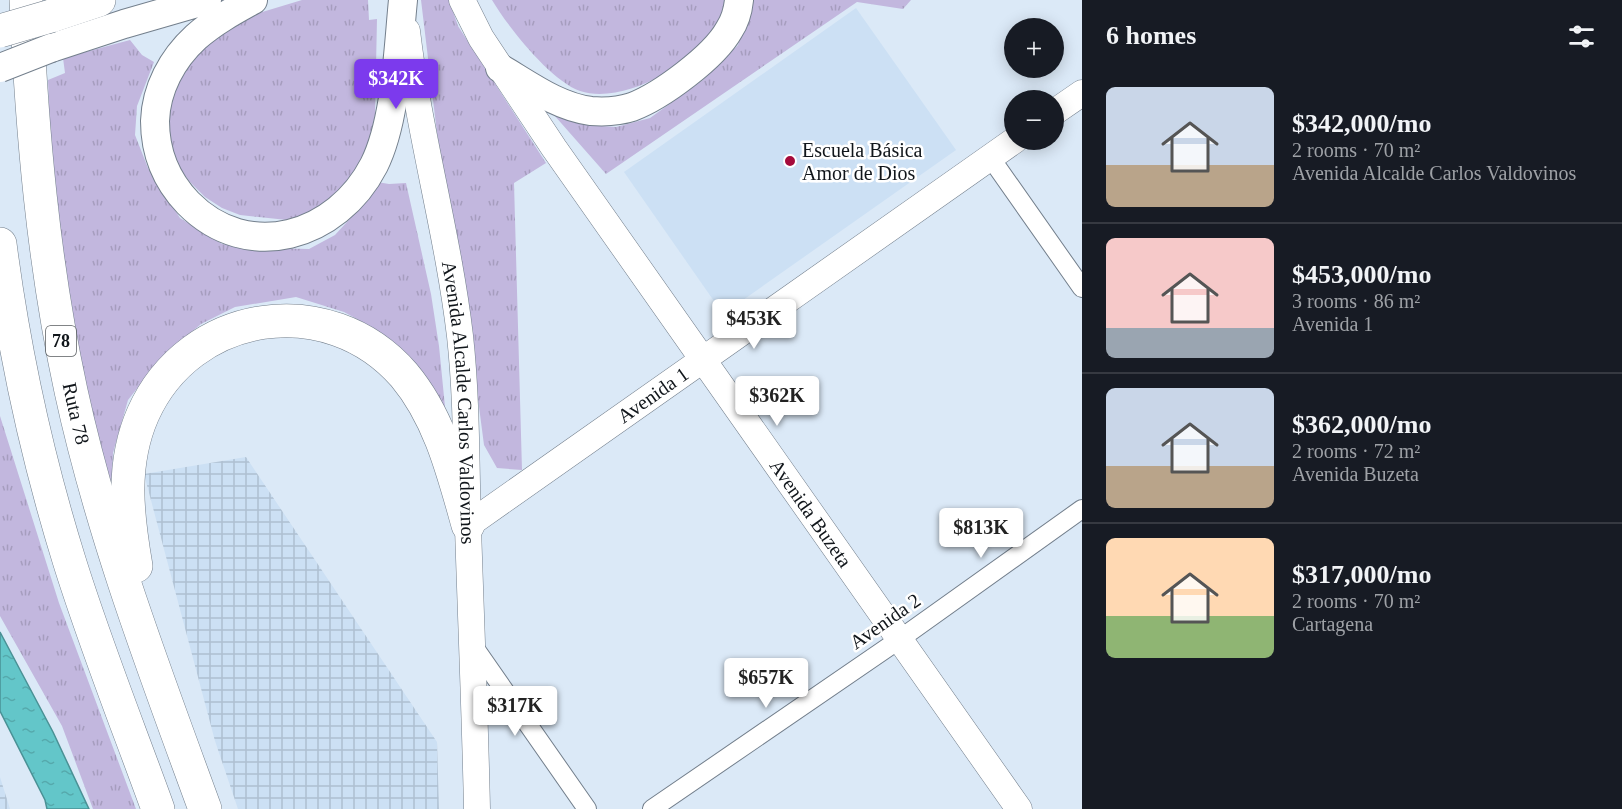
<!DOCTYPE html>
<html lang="en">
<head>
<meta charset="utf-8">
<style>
  :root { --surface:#171b24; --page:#20242c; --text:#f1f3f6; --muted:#9ea1a6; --line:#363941; --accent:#7c3aed }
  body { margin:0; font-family:Georgia,serif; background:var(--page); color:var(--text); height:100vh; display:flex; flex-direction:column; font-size:22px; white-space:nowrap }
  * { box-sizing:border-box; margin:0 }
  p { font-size:20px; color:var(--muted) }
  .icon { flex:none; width:33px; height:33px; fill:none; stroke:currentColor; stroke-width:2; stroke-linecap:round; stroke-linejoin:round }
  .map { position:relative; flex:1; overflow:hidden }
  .panel { display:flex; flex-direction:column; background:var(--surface); width:540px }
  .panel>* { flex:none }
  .controls { position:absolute; left:1004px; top:18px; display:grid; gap:12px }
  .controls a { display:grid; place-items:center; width:60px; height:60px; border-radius:50%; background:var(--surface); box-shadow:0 3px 15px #0003; font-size:30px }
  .price { position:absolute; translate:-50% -51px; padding:0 14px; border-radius:6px; background:#fff; color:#222; font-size:20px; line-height:39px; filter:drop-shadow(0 2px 3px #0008) }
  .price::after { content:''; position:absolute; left:50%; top:36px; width:18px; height:14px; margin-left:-9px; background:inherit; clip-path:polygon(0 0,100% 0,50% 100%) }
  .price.on { background:var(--accent); color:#fff }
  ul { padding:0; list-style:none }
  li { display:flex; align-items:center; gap:18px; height:150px; padding:0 24px }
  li+li { border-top:2px solid var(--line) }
  li span { display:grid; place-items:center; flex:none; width:168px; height:120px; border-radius:9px; color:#555 }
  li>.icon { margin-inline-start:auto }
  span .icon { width:72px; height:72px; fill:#fffc; stroke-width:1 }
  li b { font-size:26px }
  h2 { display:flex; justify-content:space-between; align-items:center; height:72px; padding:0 24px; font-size:26px }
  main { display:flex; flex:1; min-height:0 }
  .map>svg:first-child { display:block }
</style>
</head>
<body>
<main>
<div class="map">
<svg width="1082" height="809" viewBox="0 0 1082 809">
  <defs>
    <pattern id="industrial-grid" width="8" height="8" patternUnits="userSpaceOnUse" patternTransform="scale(1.5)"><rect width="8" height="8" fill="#cce0f4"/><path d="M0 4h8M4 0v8" fill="none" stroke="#aebfd1"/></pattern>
    <pattern id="grass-tufts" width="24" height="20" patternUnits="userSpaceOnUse" patternTransform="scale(1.5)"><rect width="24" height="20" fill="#c2b7de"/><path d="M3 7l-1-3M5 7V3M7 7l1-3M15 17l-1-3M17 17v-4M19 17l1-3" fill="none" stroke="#a69dbe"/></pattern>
    <pattern id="water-ripples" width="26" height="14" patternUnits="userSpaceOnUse" patternTransform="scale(1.5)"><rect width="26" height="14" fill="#63c6c9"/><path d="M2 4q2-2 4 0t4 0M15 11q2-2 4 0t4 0" fill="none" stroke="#55a9ac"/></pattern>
  </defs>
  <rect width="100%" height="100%" fill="#dbe9f7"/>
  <path fill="#cce0f4" d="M 856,8 L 956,150 L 723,314 L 624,172 Z"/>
  <path fill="url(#industrial-grid)" d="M 246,457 L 437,742 L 439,809 L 238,809 L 215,741 L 144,474 Z
    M 0,777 L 10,809 L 0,809 Z"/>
  <path fill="url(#grass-tufts)" d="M 302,0 L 368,0 L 369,20 L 377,19 L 375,115 L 370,138 L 353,180 L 322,210 L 287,220 L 240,215 L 222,208 L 205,197 L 189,181 L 178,166 L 170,145 L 166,122 L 176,72 L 239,19 Z
    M 421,0 L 449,0 L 458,26 L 546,163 L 514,183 L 522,470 L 497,468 L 484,445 L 470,338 L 437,133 Z
    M 492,0 L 727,0 C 723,12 720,24 712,33 C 688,67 622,105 580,91 C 550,80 508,27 492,0 Z
    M 750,0 L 911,0 L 903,9 L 857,2 L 606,174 L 554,115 L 588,125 L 616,127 L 650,118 L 703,80 L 738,45 L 749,13 Z
    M 130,40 L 142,55 L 154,62 L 137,106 L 135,135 L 148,168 L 180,218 L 222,244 L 268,248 L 309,249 L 335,235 L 357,211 L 377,182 L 389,184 L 406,183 L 431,294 L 439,346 L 446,417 L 377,330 L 344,312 L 296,297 L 235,307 L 201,324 L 161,358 L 128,400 L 113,453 L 111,502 L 76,368 L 52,198 L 48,80 L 65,73 L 63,58 Z
    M 0,416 L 59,603 L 136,809 L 93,809 L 62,726 L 0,616 Z"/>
  <path fill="url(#water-ripples)" stroke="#4a9195" stroke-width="1.5" d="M 0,632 L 53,732 L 89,809 L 47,809 L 45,800 L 0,711 Z"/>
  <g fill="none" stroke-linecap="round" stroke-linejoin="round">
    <g stroke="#737f8c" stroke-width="20">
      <path id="street" d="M 990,157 L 1082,288
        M 472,644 L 587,809
        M 652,809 L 900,639 L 1082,509"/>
    </g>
    <g stroke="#737f8c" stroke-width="27">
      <g id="secondary">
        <path id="s1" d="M 462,0 L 481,38 L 554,148 L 1019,809"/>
        <path id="s2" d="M 407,31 C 419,134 448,234 460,336 C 467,400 466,463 468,527 C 471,621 475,715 477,809"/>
        <path d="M 1053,113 L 1082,93"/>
        <path id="s3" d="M 468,525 L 1015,140"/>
      </g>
    </g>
    <g stroke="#737f8c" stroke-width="30">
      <path id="primary" d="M 253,0 C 233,11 213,22 196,37 C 172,59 156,89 155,121 C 155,153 166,180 188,203 C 248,264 337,237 374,165 C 396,121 398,50 403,0
        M 51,48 L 124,24 L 207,0
        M 500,68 C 529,85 558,107 591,111 C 605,112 620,111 632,107 C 661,96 714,57 729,30 C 735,21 738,10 739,0"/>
    </g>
    <g stroke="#737f8c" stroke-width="34">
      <g id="highway">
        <path id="s4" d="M 26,0 C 32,132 43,262 71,391 C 102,534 155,672 205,809"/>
        <path d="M 51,16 L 99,0"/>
        <path d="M 0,244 C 14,351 37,457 69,560 C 95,644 128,726 158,809"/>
        <path d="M 136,566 C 127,514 121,464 143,414 C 190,309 328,288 404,375 C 440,418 453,472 468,525"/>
      </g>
    </g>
    <use href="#street" stroke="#fff" stroke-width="18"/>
    <use href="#secondary" stroke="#fff" stroke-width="26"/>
    <use href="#primary" stroke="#fff" stroke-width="28"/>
    <use href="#highway" stroke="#fff" stroke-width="33"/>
    <g stroke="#737f8c" stroke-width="30" stroke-linecap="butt">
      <path id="primary-bridge" d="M 0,68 L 51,48"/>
    </g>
    <g stroke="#737f8c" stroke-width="34" stroke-linecap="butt">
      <path id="highway-bridge" d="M 0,31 L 51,16"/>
    </g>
    <use href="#primary-bridge" stroke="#fff" stroke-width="28"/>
    <use href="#highway-bridge" stroke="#fff" stroke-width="33"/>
  </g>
  <circle fill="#a50b3b" stroke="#fff" stroke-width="2" cx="790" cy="161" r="6"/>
  <g text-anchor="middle" stroke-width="5" stroke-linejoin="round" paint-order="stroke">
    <rect fill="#fff" stroke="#585c5f" stroke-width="1.5" x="46" y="326" width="30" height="30" rx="4.5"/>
    <g font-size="18" font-weight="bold" fill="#11161b">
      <text x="61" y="347">78</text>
    </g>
    <g font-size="20" fill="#11161b" stroke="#fff" text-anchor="start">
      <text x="802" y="157">Escuela Básica<tspan x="802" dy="23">Amor de Dios</tspan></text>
    </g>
    <g font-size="20" fill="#11161b" stroke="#fff">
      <text dy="7" stroke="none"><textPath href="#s3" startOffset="226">Avenida 1</textPath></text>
      <text dy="7" stroke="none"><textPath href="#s2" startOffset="376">Avenida Alcalde Carlos Valdovinos</textPath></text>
      <text dy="7" stroke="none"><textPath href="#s4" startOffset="417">Ruta 78</textPath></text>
      <text dy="7" stroke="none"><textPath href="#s1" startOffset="621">Avenida Buzeta</textPath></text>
      <text transform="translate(885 621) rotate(-35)" y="7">Avenida 2</text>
    </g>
  </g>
</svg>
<div class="controls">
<a>+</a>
<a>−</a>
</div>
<b class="price on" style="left:396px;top:110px">$342K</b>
<b class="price" style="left:754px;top:350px">$453K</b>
<b class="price" style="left:777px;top:427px">$362K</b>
<b class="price" style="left:981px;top:559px">$813K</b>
<b class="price" style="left:766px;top:709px">$657K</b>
<b class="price" style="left:515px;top:737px">$317K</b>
</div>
<section class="panel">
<h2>6 homes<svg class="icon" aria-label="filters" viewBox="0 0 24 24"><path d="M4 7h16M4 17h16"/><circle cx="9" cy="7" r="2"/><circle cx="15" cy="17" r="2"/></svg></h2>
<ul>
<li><span style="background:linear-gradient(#c9d6e8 65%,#b9a48a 0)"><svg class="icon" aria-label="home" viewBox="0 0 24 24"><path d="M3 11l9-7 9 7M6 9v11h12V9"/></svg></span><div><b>$342,000/mo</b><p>2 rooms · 70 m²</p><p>Avenida Alcalde Carlos Valdovinos</p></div></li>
<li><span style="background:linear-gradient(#f6c9c9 75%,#9aa5b1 0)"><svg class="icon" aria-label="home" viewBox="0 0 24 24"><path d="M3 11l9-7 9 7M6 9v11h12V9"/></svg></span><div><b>$453,000/mo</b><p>3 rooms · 86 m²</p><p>Avenida 1</p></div></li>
<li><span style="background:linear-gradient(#c9d6e8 65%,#b9a48a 0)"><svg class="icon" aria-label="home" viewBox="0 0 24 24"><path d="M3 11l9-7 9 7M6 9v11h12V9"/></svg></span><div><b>$362,000/mo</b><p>2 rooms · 72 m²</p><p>Avenida Buzeta</p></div></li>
<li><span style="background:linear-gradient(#ffd9b3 65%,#8fb573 0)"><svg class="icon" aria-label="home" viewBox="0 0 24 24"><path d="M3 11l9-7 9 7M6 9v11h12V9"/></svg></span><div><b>$317,000/mo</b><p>2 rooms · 70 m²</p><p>Cartagena</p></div></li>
</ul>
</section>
</main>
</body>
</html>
